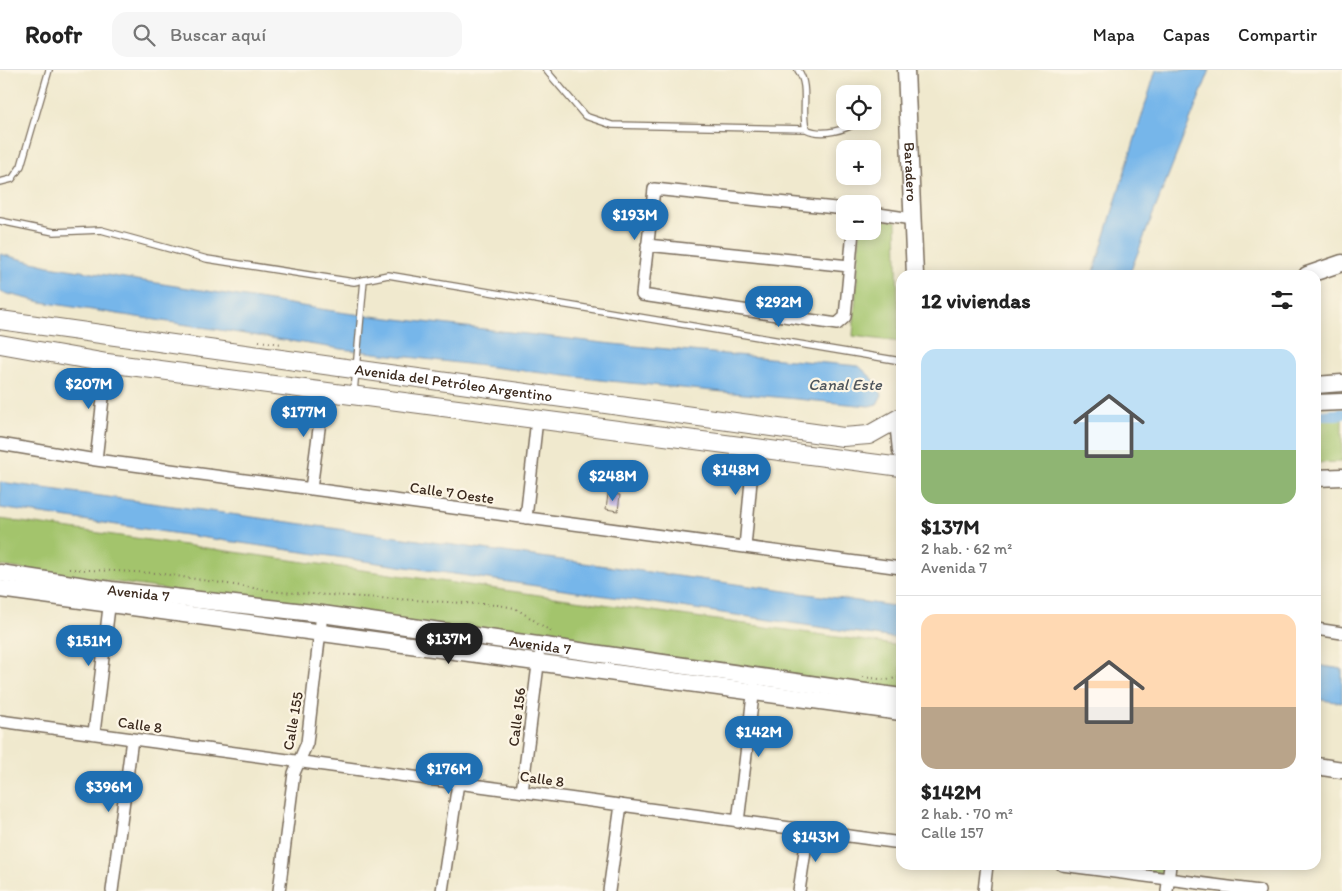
<!DOCTYPE html>
<html lang="es">
<head>
<meta charset="utf-8">
<style>
  :root { --surface:#fff; --page:#f6f6f6; --text:#222; --muted:#767676; --line:#e0e0e0; --accent:#1f6fb2 }
  body { margin:0; font-family:Itim,sans-serif; background:var(--page); color:var(--text); height:100vh; display:flex; flex-direction:column; font-size:19px; white-space:nowrap }
  * { box-sizing:border-box; margin:0 }
  p { font-size:16px; color:var(--muted) }
  .icon { flex:none; width:28px; height:28px; fill:none; stroke:currentColor; stroke-width:2; stroke-linecap:round; stroke-linejoin:round }
  .map { position:relative; flex:1; overflow:hidden }
  .sheet { position:absolute; left:896px; top:200px; width:425px; height:600px; display:flex; flex-direction:column; background:var(--surface); border-radius:15px; box-shadow:0 2px 12px #0003 }
  .sheet>* { flex:none }
  .buttons { position:absolute; left:836px; top:15px; display:grid; gap:10px }
  .buttons a { display:grid; place-items:center; width:45px; height:45px; border-radius:10px; background:var(--surface); box-shadow:0 2px 12px #0003; font-size:25px }
  .price { position:absolute; translate:-50% -42px; padding:0 11px; border-radius:18px; background:var(--accent); color:#fff; font-size:16px; line-height:32px; filter:drop-shadow(0 1px 2px #0008) }
  .price::after { content:''; position:absolute; left:50%; top:30px; width:15px; height:11px; margin-left:-8px; background:inherit; clip-path:polygon(0 0,100% 0,50% 100%) }
  .price.current { background:#222; color:#fff }
  ul { padding:0; list-style:none }
  li { display:grid; align-content:center; gap:10px; height:265px; padding:0 25px }
  li+li { border-top:1px solid var(--line) }
  li span { display:grid; place-items:center; height:155px; border-radius:15px; color:#555 }
  li>.icon { margin-inline-start:auto }
  span .icon { width:90px; height:90px; fill:#fffc; stroke-width:1 }
  li b { font-size:21px }
  h2 { display:flex; justify-content:space-between; align-items:center; height:60px; padding:0 25px; font-size:21px }
  header { display:flex; align-items:center; gap:30px; box-sizing:border-box; height:70px; padding:0 25px; background:var(--surface); border-bottom:1px solid var(--line) }
  header strong { font-size:24px }
  nav { display:flex; gap:28px; margin-inline-start:auto; font-size:18px }
  .search { width:350px; height:45px; background:var(--page); display:flex; align-items:center; gap:12px; box-sizing:border-box; padding:0 18px; border-radius:15px; color:var(--muted); font-size:19px }
  .map>svg:first-child { display:block }
</style>
</head>
<body>
<header>
<strong>Roofr</strong>
<div class="search"><svg class="icon" aria-label="search" viewBox="0 0 24 24"><circle cx="10" cy="10" r="6"/><path d="M15 15l6 6"/></svg>Buscar aquí</div>
<nav><a>Mapa</a><a>Capas</a><a>Compartir</a></nav>
</header>
<div class="map">
<svg width="1342" height="821" viewBox="0 0 1342 821">
  <rect width="100%" height="100%" fill="#fcf5e5"/>
  <filter id="ink" filterUnits="userSpaceOnUse"><feTurbulence type="fractalNoise" baseFrequency=".02" numOctaves="2"/><feDisplacementMap in="SourceGraphic" scale="10" xChannelSelector="R" yChannelSelector="G"/><feConvolveMatrix kernelMatrix="1 2 1 2 8 2 1 2 1" color-interpolation-filters="sRGB"/></filter>
  <filter id="wash" filterUnits="userSpaceOnUse"><feTurbulence type="fractalNoise" baseFrequency=".0096" numOctaves="4" result="noise"/><feDisplacementMap in="SourceGraphic" scale="20" xChannelSelector="R" yChannelSelector="G"/><feGaussianBlur stdDeviation="1.12" result="paint"/><feColorMatrix in="noise" values="0 0 0 0 0 0 0 0 0 0 0 0 0 0 0 0 0 1.4 0 .05"/><feComposite in="paint" operator="in"/></filter>
  <g filter="url(#wash)">
    <rect width="100%" height="100%" fill="#f0e9ce"/>
    <path fill="#a3c46c" stroke="#6f7745" d="M 873,149 L 896,151 L 899,272 L 853,266 L 860,161 L 872,161 Z
      M 1342,341 L 1342,392 L 1316,393 L 1316,342 Z
      M 0,449 L 901,576 L 901,623 L 0,496 Z
      M 1099,795 L 1167,795 L 1166,804 Z"/>
    <path fill="#76b6ea" stroke="#587084" d="M 1156,0 L 1210,0 L 1129,205 L 1093,205 Z
      M 0,184 L 49,196 L 346,243 L 612,274 L 859,296 L 876,312 L 882,325 L 877,334 L 869,336 L 609,311 L 341,279 L 41,232 L 0,222 Z
      M 0,412 L 901,537 L 901,569 L 0,438 Z
      M 1316,595 L 1342,599 L 1342,633 L 1316,629 Z"/>
    <g fill="none" stroke-linecap="round" stroke-linejoin="round">
      <path stroke="#76b6ea" stroke-width="11" d="M 1316,346 L 1342,344"/>
    </g>
    <g id="blocks">
      <path fill="#b6a9e5" d="M 608,424 L 620,425 L 618,441 L 606,439 Z"/>
    </g>
  </g>
  <g filter="url(#ink)">
    <use href="#blocks" fill-opacity="0" stroke="#7a6d5c" stroke-width="1"/>
    <g fill="none" stroke-linecap="round" stroke-linejoin="round">
      <g stroke="#7a6d5c" stroke-width="8">
        <path id="lane" d="M 546,0 L 585,46 L 612,55 L 806,59 C 822,67 845,60 860,51
          M 798,0 C 810,16 801,40 806,59
          M 0,112 L 12,109 L 21,96 L 49,0
          M 0,151 L 54,162 L 101,160 L 207,189 L 354,212 L 388,205 L 901,291
          M 354,322 L 364,210"/>
      </g>
      <g stroke="#7a6d5c" stroke-width="14">
        <path id="street" d="M 845,139 L 654,119 L 642,225 L 837,254 L 845,247 L 853,161
          M 872,143 L 912,149
          M 647,175 L 849,196
          M 0,374 L 96,390 L 901,498
          M 96,390 L 107,293
          M 311,419 L 324,321
          M 526,448 L 537,349
          M 745,477 L 754,378
          M 1316,559 L 1342,563
          M 0,651 L 901,773
          M 94,663 L 110,529
          M 522,722 L 539,587
          M 738,752 L 754,617
          M 1062,795 L 1259,821
          M 112,821 L 132,669
          M 279,821 L 294,703 L 307,673 L 322,544
          M 442,821 L 458,713
          M 609,821 L 621,735
          M 799,821 L 808,761
          M 984,821 L 987,795
          M 1167,821 L 1170,795"/>
      </g>
      <g stroke="#7a6d5c" stroke-width="19">
        <g id="secondary">
          <path id="s1" d="M 906,0 L 915,205"/>
          <path d="M 1307,205 L 1342,193"/>
          <path d="M 1316,315 L 1342,313"/>
          <path d="M 1316,333 L 1342,332"/>
          <path d="M 901,349 L 899,361 L 901,381"/>
          <path d="M 1316,408 L 1342,407"/>
          <path id="s2" d="M 0,503 L 111,520 L 322,544 L 901,627"/>
          <path d="M 0,519 L 901,642"/>
          <path d="M 1316,696 L 1342,700"/>
        </g>
      </g>
      <g stroke="#7a6d5c" stroke-width="20">
        <g id="primary">
          <path id="s3" d="M 0,250 L 843,367 L 869,365 L 901,347"/>
          <path d="M 0,274 L 107,293 L 901,397"/>
        </g>
      </g>
      <path stroke="#7a6d5c" stroke-width="2" stroke-dasharray="1 4" stroke-linecap="butt" d="M 259,271 L 282,274
        M 69,499 L 157,503 L 279,522 L 498,535 L 515,538 L 552,562
        M 863,607 L 887,610 L 901,607"/>
      <use href="#lane" stroke="#fff" stroke-width="5.5"/>
      <use href="#street" stroke="#fff" stroke-width="11"/>
      <use href="#secondary" stroke="#fff" stroke-width="16"/>
      <use href="#primary" stroke="#fff" stroke-width="18"/>
    </g>
  </g>
  <g text-anchor="middle" stroke-width="4.5" stroke-linejoin="round" paint-order="stroke">
    <g font-size="15" fill="#3b2a1e" stroke="#fcf5e5">
      <text dy="5" stroke="none"><textPath href="#s1" startOffset="102">Baradero</textPath></text>
      <text dy="5" stroke="none"><textPath href="#s3" startOffset="458">Avenida del Petróleo Argentino</textPath></text>
      <text transform="translate(452 423) rotate(8)" y="5">Calle 7 Oeste</text>
      <text dy="5" stroke="none"><textPath href="#s2" startOffset="140">Avenida 7</textPath></text>
      <text dy="5" stroke="none"><textPath href="#s2" startOffset="545">Avenida 7</textPath></text>
      <text transform="translate(517 647) rotate(-83)" y="5">Calle 156</text>
      <text transform="translate(293 651) rotate(-80)" y="5">Calle 155</text>
      <text transform="translate(140 655) rotate(8)" y="5">Calle 8</text>
      <text transform="translate(542 709) rotate(8)" y="5">Calle 8</text>
    </g>
    <g font-size="16" font-style="italic" fill="#4d545b" stroke="#fcf5e5">
      <text x="845" y="320">Canal Este</text>
    </g>
  </g>
</svg>
<div class="buttons">
<a><svg class="icon" aria-label="locate" viewBox="0 0 24 24"><circle cx="12" cy="12" r="6"/><path d="M12 2v4M12 18v4M2 12h4M18 12h4"/></svg></a>
<a>+</a>
<a>−</a>
</div>
<b class="price" style="left:635px;top:171px">$193M</b>
<b class="price" style="left:779px;top:258px">$292M</b>
<b class="price" style="left:89px;top:340px">$207M</b>
<b class="price" style="left:304px;top:368px">$177M</b>
<b class="price" style="left:736px;top:426px">$148M</b>
<b class="price" style="left:613px;top:432px">$248M</b>
<b class="price current" style="left:449px;top:595px">$137M</b>
<b class="price" style="left:89px;top:597px">$151M</b>
<b class="price" style="left:759px;top:688px">$142M</b>
<b class="price" style="left:449px;top:725px">$176M</b>
<b class="price" style="left:109px;top:743px">$396M</b>
<b class="price" style="left:816px;top:793px">$143M</b>
<section class="sheet">
<h2>12 viviendas<svg class="icon" aria-label="filters" viewBox="0 0 24 24"><path d="M4 7h16M4 17h16"/><circle cx="9" cy="7" r="2"/><circle cx="15" cy="17" r="2"/></svg></h2>
<ul>
<li><span style="background:linear-gradient(#bfe0f5 65%,#8fb573 0)"><svg class="icon" aria-label="home" viewBox="0 0 24 24"><path d="M3 11l9-7 9 7M6 9v11h12V9"/></svg></span><div><b>$137M</b><p>2 hab. · 62 m²</p><p>Avenida 7</p></div></li>
<li><span style="background:linear-gradient(#ffd9b3 60%,#b9a48a 0)"><svg class="icon" aria-label="home" viewBox="0 0 24 24"><path d="M3 11l9-7 9 7M6 9v11h12V9"/></svg></span><div><b>$142M</b><p>2 hab. · 70 m²</p><p>Calle 157</p></div></li>
</ul>
</section>
</div>
</body>
</html>
